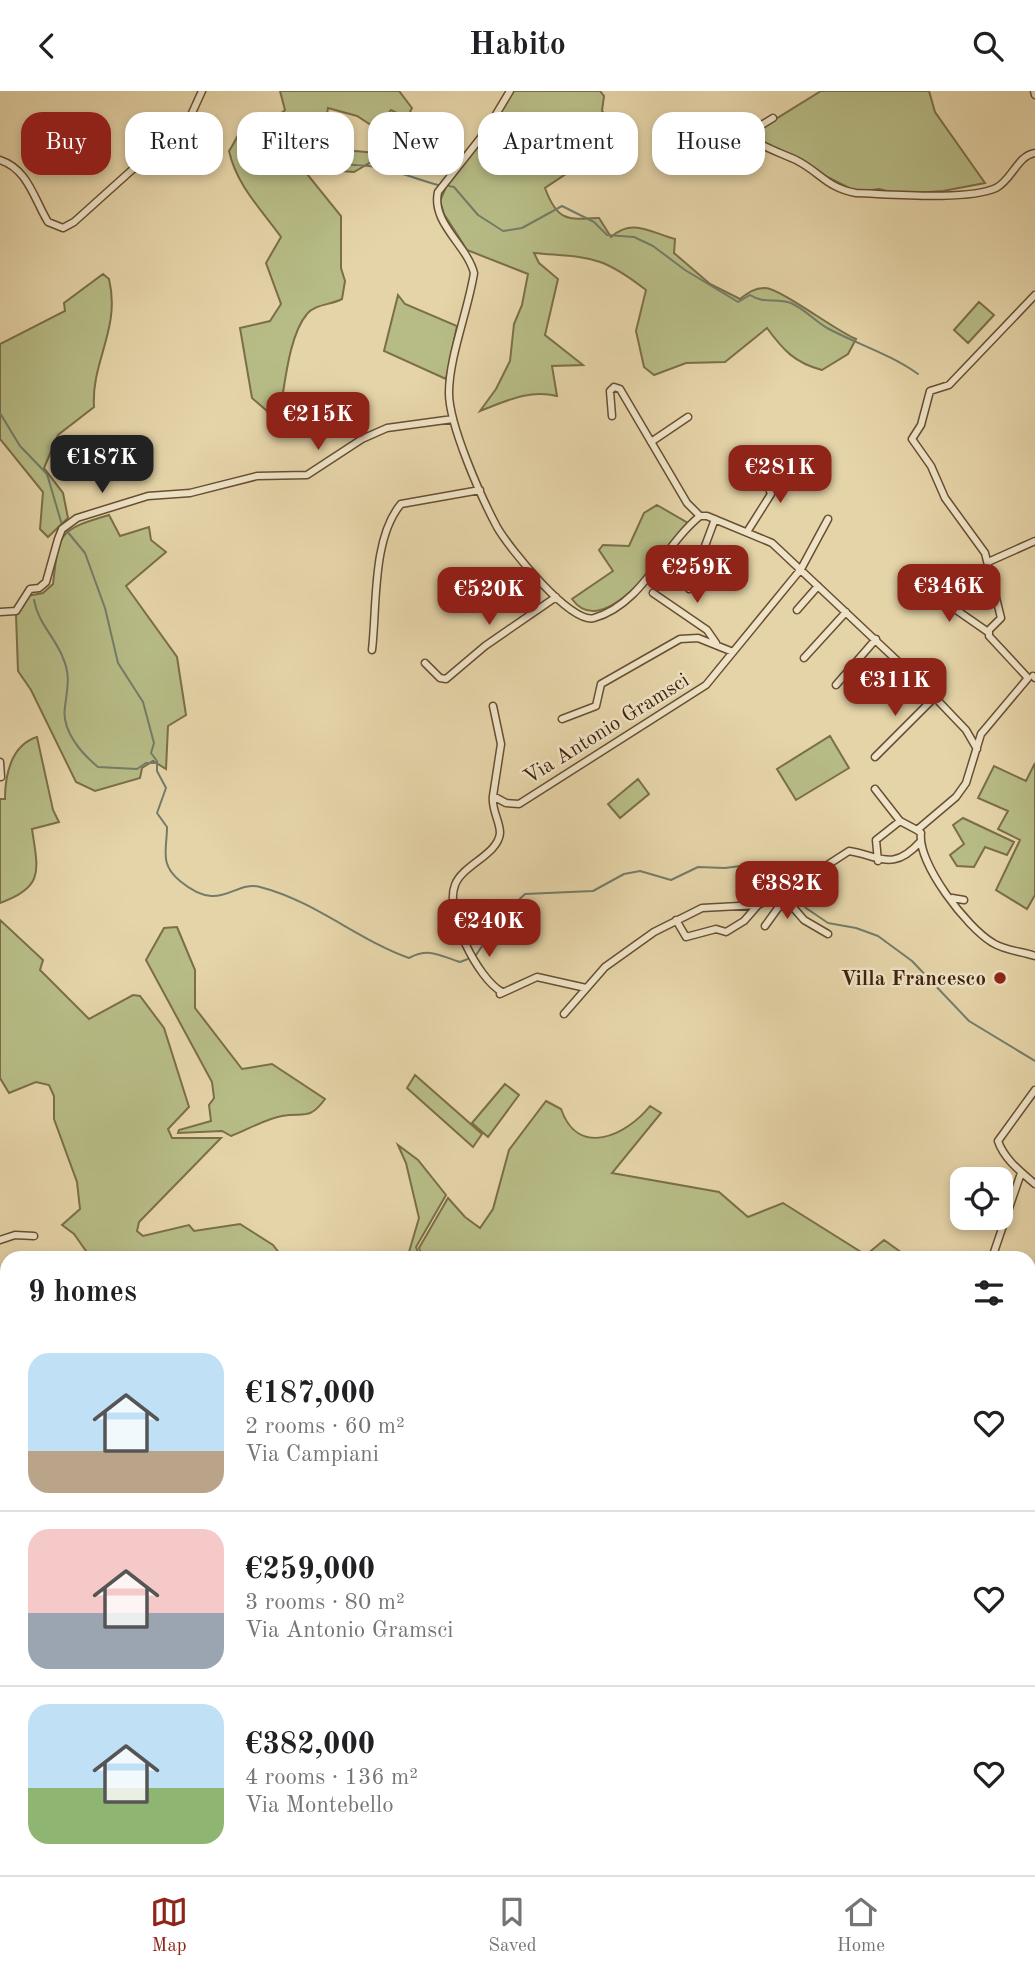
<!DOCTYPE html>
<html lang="en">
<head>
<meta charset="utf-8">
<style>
  :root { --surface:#fff; --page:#f6f6f6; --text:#202124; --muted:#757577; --line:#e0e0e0; --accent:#8f2418 }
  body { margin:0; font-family:"Old Standard TT",serif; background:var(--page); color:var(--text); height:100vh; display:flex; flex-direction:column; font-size:26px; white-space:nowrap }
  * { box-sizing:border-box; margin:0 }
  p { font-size:23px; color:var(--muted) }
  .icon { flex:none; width:38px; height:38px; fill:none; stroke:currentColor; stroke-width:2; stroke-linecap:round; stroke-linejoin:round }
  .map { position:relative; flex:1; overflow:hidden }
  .side { position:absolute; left:0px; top:1160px; width:1036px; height:625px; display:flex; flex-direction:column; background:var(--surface); border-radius:21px 21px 0 0; box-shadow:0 4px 10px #0003 }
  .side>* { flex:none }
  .top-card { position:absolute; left:21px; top:21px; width:994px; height:63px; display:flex; gap:14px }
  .tools { position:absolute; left:950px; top:1076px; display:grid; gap:14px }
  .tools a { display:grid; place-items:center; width:63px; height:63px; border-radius:14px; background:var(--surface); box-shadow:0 4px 10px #0003; font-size:35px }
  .price { position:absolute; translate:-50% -60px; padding:0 16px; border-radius:14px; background:var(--accent); color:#fff; font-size:23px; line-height:46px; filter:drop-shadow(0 2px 4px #0008) }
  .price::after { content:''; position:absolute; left:50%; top:42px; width:21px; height:16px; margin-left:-10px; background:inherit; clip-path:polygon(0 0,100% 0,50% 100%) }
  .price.on { background:#222; color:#fff }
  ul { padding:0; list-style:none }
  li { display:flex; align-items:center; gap:21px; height:175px; padding:0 28px }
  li+li { border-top:2px solid var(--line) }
  li span { display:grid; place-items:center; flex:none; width:196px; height:140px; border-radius:21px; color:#555 }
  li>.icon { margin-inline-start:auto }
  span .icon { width:84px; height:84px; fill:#fffc; stroke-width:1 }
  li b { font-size:30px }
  h2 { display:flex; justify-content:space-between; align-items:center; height:84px; padding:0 28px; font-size:30px }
  .tag { padding:0 24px; border-radius:21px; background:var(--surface); box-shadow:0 4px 10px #0003; font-size:24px; line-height:63px }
  .tag.on { background:var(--accent); color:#fff }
  header { display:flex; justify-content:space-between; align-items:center; height:91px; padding:0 28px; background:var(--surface); font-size:32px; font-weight:700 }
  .dock { display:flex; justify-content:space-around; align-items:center; height:98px; border-top:2px solid var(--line); background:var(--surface); font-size:19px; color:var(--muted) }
  .dock a { display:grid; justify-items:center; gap:4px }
  .dock .on { color:var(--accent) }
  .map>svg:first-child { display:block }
</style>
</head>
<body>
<header><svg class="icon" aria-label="back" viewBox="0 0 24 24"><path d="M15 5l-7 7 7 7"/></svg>Habito<svg class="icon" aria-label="search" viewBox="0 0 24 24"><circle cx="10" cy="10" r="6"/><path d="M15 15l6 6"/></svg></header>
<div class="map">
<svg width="1035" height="1784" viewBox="0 0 1035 1784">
  <rect width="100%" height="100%" fill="#e5d4a8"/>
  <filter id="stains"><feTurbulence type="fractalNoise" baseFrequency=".00286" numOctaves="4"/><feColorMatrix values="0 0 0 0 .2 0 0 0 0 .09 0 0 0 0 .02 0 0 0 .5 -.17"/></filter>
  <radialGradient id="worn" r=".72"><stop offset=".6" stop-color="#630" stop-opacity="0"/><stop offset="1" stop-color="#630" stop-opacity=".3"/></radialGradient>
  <path fill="#b7bc86" stroke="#7b6e48" stroke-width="2" d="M 280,0 L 399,0 L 412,17 L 407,27 L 391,19 L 377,38 L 357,25 L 328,17 L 321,58 C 342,61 364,58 383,64 L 354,81 L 312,78 L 307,83 L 341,125 L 341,177 L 345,190 L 342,208 C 331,214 315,213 307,223 C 289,244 285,293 280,320 L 283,327 L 291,331 L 291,339 L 278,342 L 267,320 L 252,307 L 240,237 L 270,230 L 281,213 L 266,172 L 281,146 C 261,118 237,95 229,60 C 234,53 238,42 244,36 C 256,24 274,32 285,19 Z
    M 513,0 L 600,0 L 604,5 L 602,20 L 606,24 C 585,54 605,43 603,68 L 569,81 L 545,97 C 557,130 567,129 599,127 L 611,146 C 632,127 650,141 675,148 L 674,162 L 710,193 L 740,208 C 748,202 754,197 765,197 C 780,197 836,240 856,248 L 848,263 L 822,279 C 795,272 783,259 767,237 L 725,271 L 686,272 L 654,284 L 644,276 L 636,240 L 646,199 C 600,163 589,167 534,162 L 539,172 L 558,188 L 545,244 L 583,274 L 552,275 L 557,305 C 529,298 506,310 480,320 L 496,298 L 510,270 L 514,233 L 522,214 L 528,183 L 467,159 L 444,123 L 440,110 L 446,96 L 485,45 Z
    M 821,0 L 929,0 L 935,21 L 985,92 L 943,100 L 899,103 L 879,98 L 857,101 L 774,59 L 755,44 L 758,39 Z
    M 103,183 L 109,188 C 121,238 91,270 94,316 L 58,344 L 44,377 L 63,402 L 68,427 L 48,446 L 40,438 L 43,401 L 0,348 L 0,253 L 65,220 L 64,212 Z
    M 398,204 L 405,213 L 457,235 L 446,288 L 384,260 Z
    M 979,211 L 994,224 L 968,252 L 954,239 Z
    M 657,414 L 688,432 C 669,455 605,554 572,508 L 613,480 L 599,459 L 603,454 L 629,455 L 644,422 Z
    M 109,424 L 120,445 L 149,436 L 151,449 L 166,461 L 126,495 L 177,566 L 186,624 L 168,635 L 166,678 L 153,670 L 142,677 L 140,687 L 95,700 L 76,691 L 31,599 L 18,580 L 16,524 L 27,505 L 43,502 L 53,493 C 59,441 58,439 109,424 Z
    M 830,645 L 849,677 L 796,709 L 777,678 Z
    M 37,646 L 53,719 L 59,731 L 32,738 C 38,779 45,796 0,812 L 0,708 L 5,708 C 5,684 11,654 37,646 Z
    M 1035,672 L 1035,804 L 1027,818 L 996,799 L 1020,749 L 998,738 L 1008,720 L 978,707 L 994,675 L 1026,690 Z
    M 638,688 L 649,703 L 620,727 L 608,713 Z
    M 963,727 L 1014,751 L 1007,764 L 985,756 L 974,776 L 957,775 L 950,764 L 964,753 L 953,734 Z
    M 0,829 L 43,869 L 40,879 L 89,928 L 133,904 L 140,905 L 164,937 L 189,1016 L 168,1038 L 172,1047 L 221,1047 L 139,1131 L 137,1140 L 143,1145 L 189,1134 L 194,1140 L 240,1133 L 273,1154 L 283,1167 L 91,1167 L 74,1143 L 62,1134 L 80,1118 L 77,1091 L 54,1028 L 54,1005 L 49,994 L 36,991 L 9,1002 L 0,987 Z
    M 177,836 L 195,879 L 195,917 L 242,978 L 272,973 L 325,1008 C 309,1030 304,1021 282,1025 C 265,1028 247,1039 231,1045 L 222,1040 L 178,1042 L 179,1039 L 211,1030 L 209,1014 L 214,1007 L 212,991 L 146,869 L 164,837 Z
    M 415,984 L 482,1043 L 473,1056 L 407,997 Z
    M 505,993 L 519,1004 L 488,1046 L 472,1032 Z
    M 546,1010 L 561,1018 C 578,1067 626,1045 650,1015 L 661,1022 L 612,1082 L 719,1101 L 748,1126 L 783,1112 L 866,1164 L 884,1149 L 909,1167 L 423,1167 L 419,1157 L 448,1107 L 465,1126 L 480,1137 L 493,1118 L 509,1059 Z
    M 398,1054 L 418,1069 L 446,1104 L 416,1156 L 420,1167 L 409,1161 L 419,1127 L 406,1072 Z
    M 0,1340 L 7,1352 L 7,1675 L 0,1668 Z
    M 121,1778 L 277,1778 L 278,1784 L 124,1784 Z"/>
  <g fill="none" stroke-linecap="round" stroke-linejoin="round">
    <path stroke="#737c69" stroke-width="2" d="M 238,63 C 281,76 325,71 369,75 C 394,78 415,88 438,94
      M 449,95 L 454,96 L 478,124 L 503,140 L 522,137 L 562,115 L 594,131 L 607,144 L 634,146 L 653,155 L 685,179 L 738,211 L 750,204 C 764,213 776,207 791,212 C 803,217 815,230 827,237 C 857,253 890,263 918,283
      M 0,322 L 20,355 L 47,383 L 62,434
      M 66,439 L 85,462 L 105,517 L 118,572 L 143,611 L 154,652 L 151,662 L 157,670 L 157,680 L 166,697 L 157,722 L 167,736 C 167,759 159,773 180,790 C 221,824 233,789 260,796 C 315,810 358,849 409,867 C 430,856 440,865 460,871 L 468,868
      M 34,509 C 38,532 55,546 63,567 C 71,585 67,598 65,616 C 61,639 81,662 98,676 L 137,678 L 146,672 L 155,672
      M 794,804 L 806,817 L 828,832 L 856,837 L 878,845 L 912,870 L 969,930 L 1035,970
      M 476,864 L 504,823 L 525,803 L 593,800 L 624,783 L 640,780 L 671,789 L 698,776 L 725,777 L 763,772 L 786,795"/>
    <g stroke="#684e32" stroke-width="9">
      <path id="minor" d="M 510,0 L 486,40 L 438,101 C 431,132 467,154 474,182 C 468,220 449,266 449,302 C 449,334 481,406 497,436 C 509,457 571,534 594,527 C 643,513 663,455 700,425
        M 1034,0 L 1035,4
        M 773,27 L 755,38 L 751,44 L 755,50 C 768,58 783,63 796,69 C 820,81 827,97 856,102 C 889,103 967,110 996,97 C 1012,89 1017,65 1035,62
        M 0,69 C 28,78 34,108 48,131 L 63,137 L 74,131 L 133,78 L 161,67 L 177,55 L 202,0
        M 1035,204 L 949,294 L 930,300 L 921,334 L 912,348 L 931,375 L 945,407 L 985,462 L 1001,527 L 989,539 L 989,545 L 1028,587 L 981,643 L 966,692 L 956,706 L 917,739 L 921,742 C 917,772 967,837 993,852 C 1006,860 1021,860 1035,865
        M 612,325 L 610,300 L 614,296 L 620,298 L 687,412 L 700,425
        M 651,351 L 688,326
        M 700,425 L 707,425 L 772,452 L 923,594 L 966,639 L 977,658
        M 747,441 L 771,403 L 767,392 L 789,372
        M 988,471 L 1035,450
        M 689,498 L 715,428
        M 929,500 L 988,541
        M 653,502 L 707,539 L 716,552
        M 797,519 L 818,495
        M 0,521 L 16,520 L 30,498 L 39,497 L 46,491 L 58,448 L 62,438 L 77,427 L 148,405 L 190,402 L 257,385 L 307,384 L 362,348 L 387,337 L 453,328
        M 372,559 C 377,516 372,447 401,413 L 480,399
        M 804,567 L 846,521
        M 425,572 L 440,587 L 446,588 L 485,555 L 556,506
        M 1033,585 L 1035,587
        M 836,594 L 876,548
        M 493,615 L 501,653 L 493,705 L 506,712 L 519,713 L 706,594 L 801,478 L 828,428
        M 562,628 L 596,615 L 601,593 L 680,548 L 698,547 L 733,561
        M 875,666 L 934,607
        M 0,671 L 1,686
        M 875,698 L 900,730 L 917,739
        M 493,705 C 491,718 500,730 500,742 C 498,764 462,774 455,794 C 444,821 478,888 502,901
        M 878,770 L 876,749 L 900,730
        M 813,783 L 826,803
        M 792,796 L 791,814 L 804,829 L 828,843
        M 952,807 L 964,809
        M 676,829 L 686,846 L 716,838 L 726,841 L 744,830 L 758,814
        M 765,835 L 791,799
        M 500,903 L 537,886 L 586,897
        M 564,923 L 605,876 L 654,841 L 702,817 L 758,814 L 795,795 L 849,760 C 880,765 893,781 920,751
        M 1035,999 L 998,1050 C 1004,1068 1021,1081 1035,1093
        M 0,1149 L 15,1144 L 34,1145
        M 992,1167 L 1021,1082
        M 0,1323 L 7,1336
        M 1029,1476 L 1035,1479
        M 0,1740 L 7,1732
        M 1029,1756 L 1035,1756
        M 888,1778 L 889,1784"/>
    </g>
    <use href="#minor" stroke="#eee3c6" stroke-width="6"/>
  </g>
  <circle fill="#8f2418" stroke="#eee3c6" stroke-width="2.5" cx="1000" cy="887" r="7"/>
  <g text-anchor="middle" stroke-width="5" stroke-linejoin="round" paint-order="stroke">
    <g font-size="21" fill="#3f210b" stroke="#eee3c6">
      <text transform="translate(606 637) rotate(-32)" y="7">Via Antonio Gramsci</text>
    </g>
    <g font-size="21" font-weight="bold" fill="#3f210b" stroke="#eee3c6" text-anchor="end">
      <text x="986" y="894">Villa Francesco</text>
    </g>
  </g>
  <rect width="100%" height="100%" filter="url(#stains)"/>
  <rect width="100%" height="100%" fill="url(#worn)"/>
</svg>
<div class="tools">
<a><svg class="icon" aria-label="locate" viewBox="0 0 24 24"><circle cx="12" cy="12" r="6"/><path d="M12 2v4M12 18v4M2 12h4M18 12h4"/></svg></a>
</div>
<b class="price" style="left:318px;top:361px">€215K</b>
<b class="price on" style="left:102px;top:404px">€187K</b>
<b class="price" style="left:780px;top:414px">€281K</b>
<b class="price" style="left:697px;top:514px">€259K</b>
<b class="price" style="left:949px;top:533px">€346K</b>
<b class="price" style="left:489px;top:536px">€520K</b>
<b class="price" style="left:895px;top:627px">€311K</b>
<b class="price" style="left:787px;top:830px">€382K</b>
<b class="price" style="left:489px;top:868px">€240K</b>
<div class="top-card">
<a class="tag on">Buy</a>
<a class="tag">Rent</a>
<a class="tag">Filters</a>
<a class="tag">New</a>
<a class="tag">Apartment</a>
<a class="tag">House</a>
</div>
<section class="side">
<h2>9 homes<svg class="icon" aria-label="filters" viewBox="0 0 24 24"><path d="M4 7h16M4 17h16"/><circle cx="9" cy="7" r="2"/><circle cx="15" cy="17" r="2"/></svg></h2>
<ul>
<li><span style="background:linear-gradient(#bfe0f5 70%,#b9a48a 0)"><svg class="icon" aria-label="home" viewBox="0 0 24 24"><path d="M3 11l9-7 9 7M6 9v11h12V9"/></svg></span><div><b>€187,000</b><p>2 rooms · 60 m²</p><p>Via Campiani</p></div><svg class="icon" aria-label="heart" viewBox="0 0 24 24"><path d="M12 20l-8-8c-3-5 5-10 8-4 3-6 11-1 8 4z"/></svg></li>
<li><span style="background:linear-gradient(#f6c9c9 60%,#9aa5b1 0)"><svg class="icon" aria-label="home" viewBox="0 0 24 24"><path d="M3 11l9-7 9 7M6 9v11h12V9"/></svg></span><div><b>€259,000</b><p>3 rooms · 80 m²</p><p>Via Antonio Gramsci</p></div><svg class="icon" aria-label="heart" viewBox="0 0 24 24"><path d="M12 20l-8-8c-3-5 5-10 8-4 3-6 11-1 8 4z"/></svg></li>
<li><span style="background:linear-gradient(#bfe0f5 60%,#8fb573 0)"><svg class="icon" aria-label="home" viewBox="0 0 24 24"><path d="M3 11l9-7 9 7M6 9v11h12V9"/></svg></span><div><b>€382,000</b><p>4 rooms · 136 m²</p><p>Via Montebello</p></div><svg class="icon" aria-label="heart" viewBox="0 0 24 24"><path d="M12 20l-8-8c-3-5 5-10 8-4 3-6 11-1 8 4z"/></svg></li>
</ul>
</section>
</div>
<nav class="dock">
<a class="on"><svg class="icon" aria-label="map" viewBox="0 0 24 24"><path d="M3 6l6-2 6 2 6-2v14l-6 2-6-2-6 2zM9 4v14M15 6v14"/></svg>Map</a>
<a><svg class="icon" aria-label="saved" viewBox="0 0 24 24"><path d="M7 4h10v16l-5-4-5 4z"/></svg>Saved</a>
<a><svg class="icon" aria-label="home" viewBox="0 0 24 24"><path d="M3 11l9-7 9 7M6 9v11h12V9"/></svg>Home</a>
</nav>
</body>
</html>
